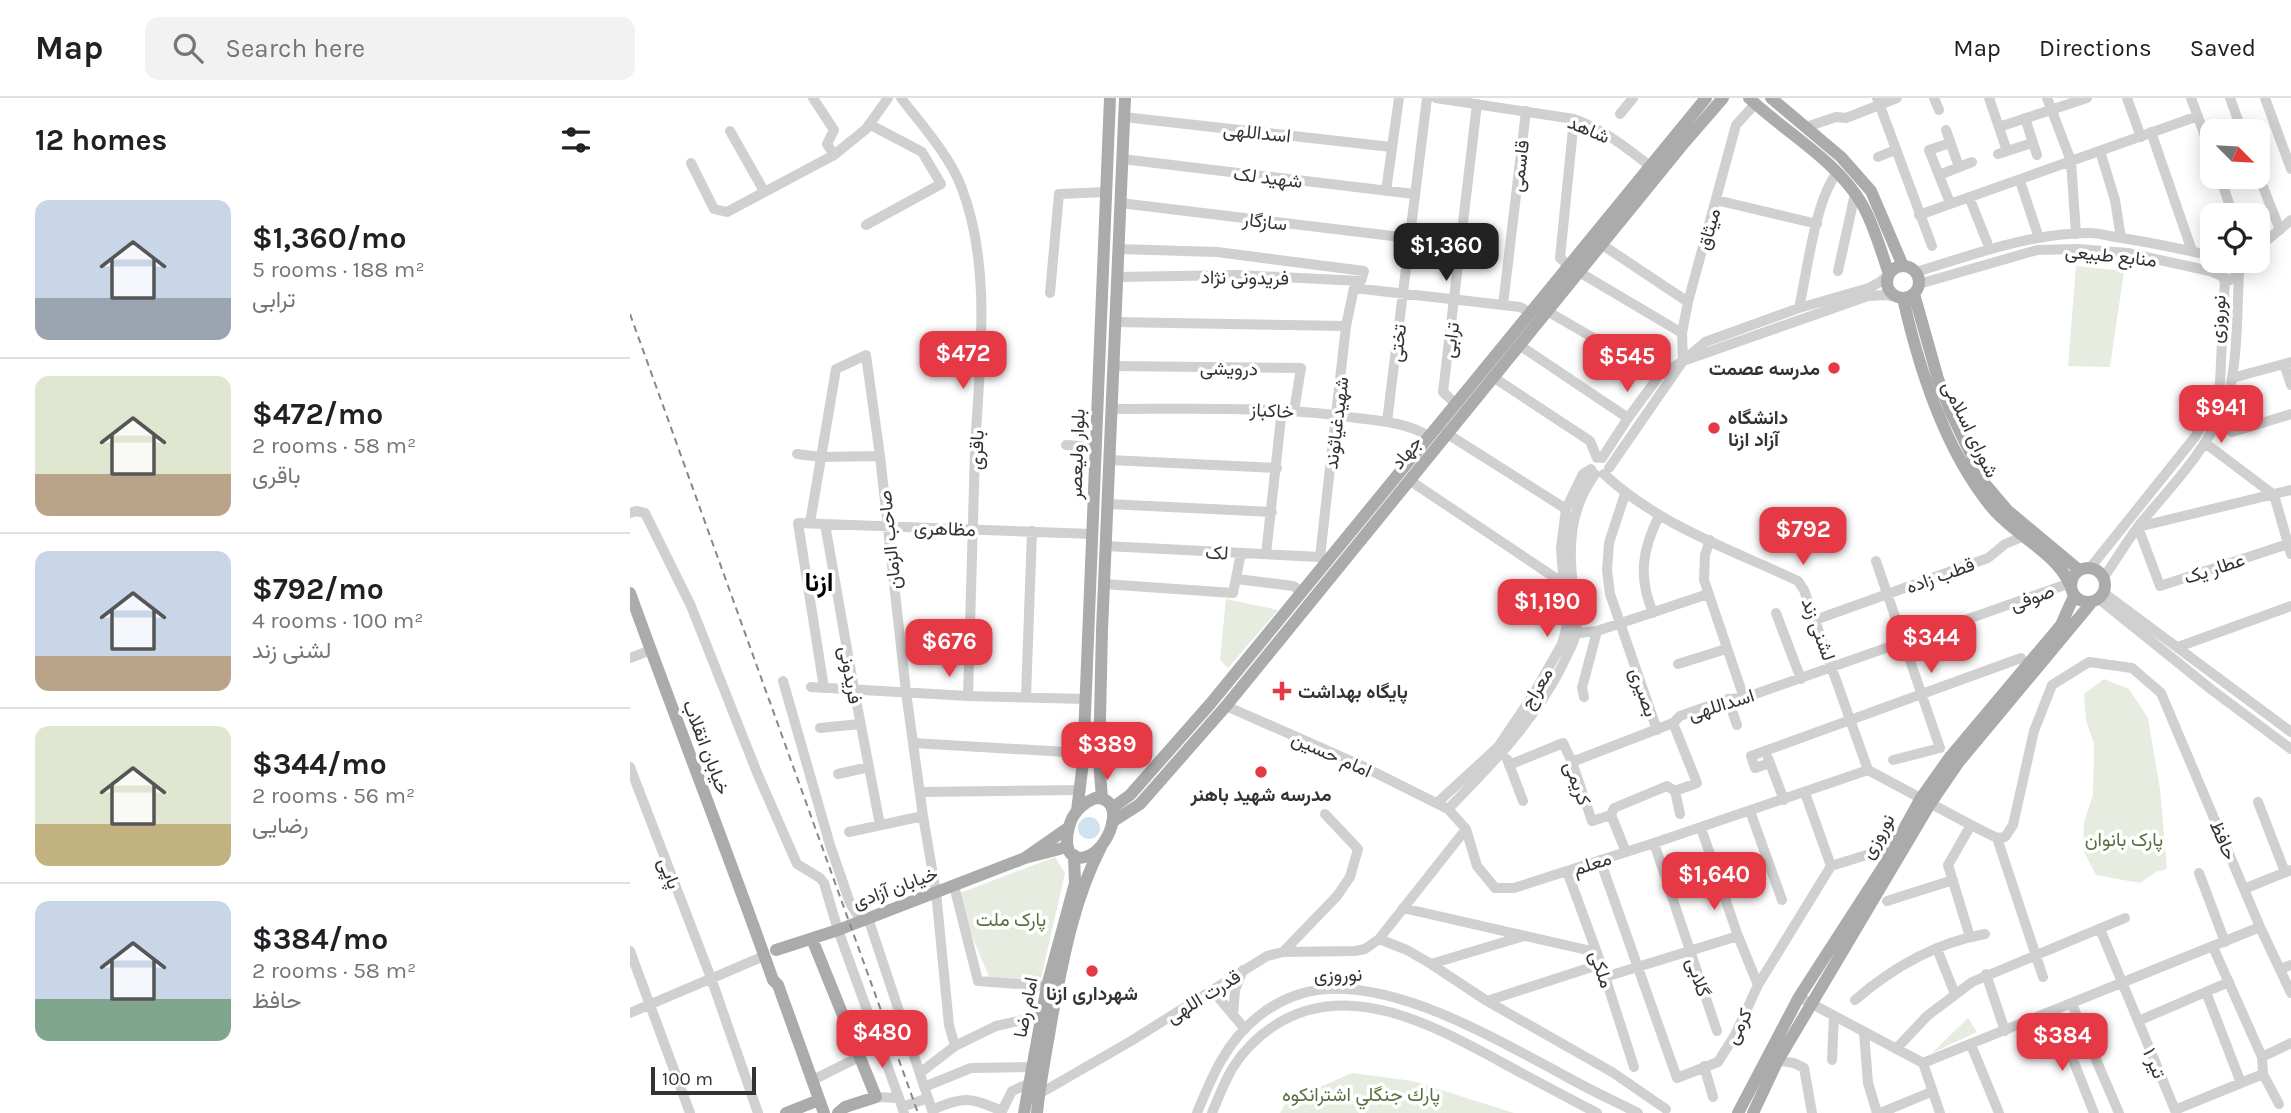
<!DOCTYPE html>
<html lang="en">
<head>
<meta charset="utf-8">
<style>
  :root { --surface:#fff; --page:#f2f2f2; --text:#202124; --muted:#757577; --line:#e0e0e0; --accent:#e63946 }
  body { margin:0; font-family:Karla,Vazirmatn,sans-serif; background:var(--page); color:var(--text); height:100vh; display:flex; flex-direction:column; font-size:26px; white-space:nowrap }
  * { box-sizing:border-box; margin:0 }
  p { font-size:23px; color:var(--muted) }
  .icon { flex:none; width:38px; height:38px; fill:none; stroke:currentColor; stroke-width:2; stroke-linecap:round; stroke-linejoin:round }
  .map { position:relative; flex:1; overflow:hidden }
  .drawer { display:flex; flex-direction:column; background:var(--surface); width:630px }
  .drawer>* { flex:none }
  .needle { width:46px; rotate:114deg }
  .controls { position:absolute; left:1570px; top:21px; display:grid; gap:14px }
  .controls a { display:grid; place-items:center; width:70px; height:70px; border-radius:14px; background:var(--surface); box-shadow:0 4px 18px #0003; font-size:35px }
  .scale { position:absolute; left:21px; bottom:18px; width:105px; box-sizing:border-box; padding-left:7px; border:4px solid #333; border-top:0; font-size:19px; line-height:24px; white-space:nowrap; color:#333; -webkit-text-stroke:5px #fff; paint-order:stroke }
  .price { position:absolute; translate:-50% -60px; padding:0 16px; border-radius:14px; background:var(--accent); color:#fff; font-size:23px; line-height:46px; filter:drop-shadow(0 2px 4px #0008) }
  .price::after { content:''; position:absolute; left:50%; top:42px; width:21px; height:16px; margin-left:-10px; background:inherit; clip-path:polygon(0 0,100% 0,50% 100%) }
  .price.current { background:#222; color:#fff }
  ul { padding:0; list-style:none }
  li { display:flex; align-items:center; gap:21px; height:175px; padding:0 35px }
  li+li { border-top:2px solid var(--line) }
  li span { display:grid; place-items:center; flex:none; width:196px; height:140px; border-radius:14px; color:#555 }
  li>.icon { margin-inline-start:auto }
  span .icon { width:84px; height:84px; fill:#fffc; stroke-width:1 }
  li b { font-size:30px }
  h2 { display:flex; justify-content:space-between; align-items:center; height:84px; padding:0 35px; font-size:30px }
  header { display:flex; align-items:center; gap:42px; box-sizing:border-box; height:98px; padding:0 35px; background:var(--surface); border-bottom:2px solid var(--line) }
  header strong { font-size:33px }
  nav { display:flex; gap:38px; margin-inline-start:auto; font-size:24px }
  .search { width:490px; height:63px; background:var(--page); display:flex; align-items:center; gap:18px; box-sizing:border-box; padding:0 24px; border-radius:14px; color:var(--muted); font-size:26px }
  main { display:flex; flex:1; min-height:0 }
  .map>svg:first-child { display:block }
</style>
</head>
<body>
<header>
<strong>Map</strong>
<div class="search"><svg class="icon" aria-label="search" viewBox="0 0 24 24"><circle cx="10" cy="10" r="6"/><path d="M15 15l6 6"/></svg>Search here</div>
<nav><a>Map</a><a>Directions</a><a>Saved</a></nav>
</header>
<main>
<section class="drawer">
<h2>12 homes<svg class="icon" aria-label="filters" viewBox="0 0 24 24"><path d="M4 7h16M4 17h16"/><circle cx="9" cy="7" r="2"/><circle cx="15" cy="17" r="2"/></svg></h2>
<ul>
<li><span style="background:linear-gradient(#c9d6e8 70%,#9aa5b1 0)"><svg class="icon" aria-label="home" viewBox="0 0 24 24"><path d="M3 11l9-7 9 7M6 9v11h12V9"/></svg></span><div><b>$1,360/mo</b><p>5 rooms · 188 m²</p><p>ترابی</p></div></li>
<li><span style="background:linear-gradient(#dfe7d0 70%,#b9a48a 0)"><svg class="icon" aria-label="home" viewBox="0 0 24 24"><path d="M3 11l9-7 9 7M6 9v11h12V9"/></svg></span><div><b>$472/mo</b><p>2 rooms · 58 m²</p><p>باقری</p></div></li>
<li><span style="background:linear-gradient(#c9d6e8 75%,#b9a48a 0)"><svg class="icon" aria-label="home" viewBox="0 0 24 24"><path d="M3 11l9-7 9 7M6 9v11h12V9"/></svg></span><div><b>$792/mo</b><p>4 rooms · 100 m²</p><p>لشنی زند</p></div></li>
<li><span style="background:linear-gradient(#dfe7d0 70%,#c2b280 0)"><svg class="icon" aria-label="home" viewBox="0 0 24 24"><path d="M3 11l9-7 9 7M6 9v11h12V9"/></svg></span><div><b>$344/mo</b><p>2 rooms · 56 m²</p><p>رضایی</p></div></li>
<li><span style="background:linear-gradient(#c9d6e8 70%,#7fa58c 0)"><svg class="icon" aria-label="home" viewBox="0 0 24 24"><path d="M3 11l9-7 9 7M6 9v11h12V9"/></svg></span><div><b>$384/mo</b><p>2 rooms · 58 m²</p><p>حافظ</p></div></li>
</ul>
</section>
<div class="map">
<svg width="1661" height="1015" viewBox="0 0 1661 1015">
  <rect width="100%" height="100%" fill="#fff"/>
  <path fill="#e6ecdf" d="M 1446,168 L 1494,173 L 1480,269 L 1438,268 Z
    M 596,501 L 648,512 L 598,570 L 590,562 Z
    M 1474,581 L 1499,591 L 1518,620 L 1530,691 L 1537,771 L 1526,774 L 1510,785 L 1466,777 L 1453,752 L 1454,724 L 1463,697 L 1464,646 L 1456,622 L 1454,596 Z
    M 425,759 L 435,775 L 410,885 L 359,879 L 325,797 Z
    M 1338,920 L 1347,934 L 1302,955 Z
    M 722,975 L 783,983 L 884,1015 L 650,1015 L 656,1004 Z"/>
  <path fill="#cfe2ee" d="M448 730a11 11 0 1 1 22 0a11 11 0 1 1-22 0Z"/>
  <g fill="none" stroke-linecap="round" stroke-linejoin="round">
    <path stroke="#d0d0d0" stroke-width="10" d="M 183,0 L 204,32 L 197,46 L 204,57
      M 271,0 C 291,26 319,57 331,88 C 363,170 349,267 345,353 C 342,434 340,516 338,598
      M 806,0 L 944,21 C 974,32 996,49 1021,69
      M 1247,0 L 1302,148
      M 1304,0 L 1309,12
      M 1359,0 L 1377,53
      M 1417,0 L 1441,63 L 1446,136
      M 1497,0 L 1511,39
      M 1561,0 L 1582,57
      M 1600,0 L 1612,33
      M 1635,0 L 1661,71
      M 990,16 L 1003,0
      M 494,19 L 761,49
      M 1395,20 L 1407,57
      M 1176,29 L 1206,19 L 1216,20 L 1267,0
      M 1369,29 L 1457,0
      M 1316,32 L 1329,69
      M 100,33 L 134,93
      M 1521,34 L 1562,153
      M 1470,53 L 1485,102 L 1491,140
      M 1368,56 L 1402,45
      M 1248,59 L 1265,52
      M 492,61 L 784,96
      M 61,65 L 84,111 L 97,114 L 204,57 L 236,31 L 258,0
      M 1628,76 L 1650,132
      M 1309,77 L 1342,64
      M 1590,79 L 1603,117
      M 1390,83 L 1409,140
      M 756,93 L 769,0
      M 1339,99 L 1357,144
      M 1086,102 L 1187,126
      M 490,105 L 779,140
      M 1320,105 L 1299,52 L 1320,45
      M 1289,117 L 1568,18
      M 236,127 L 311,86 L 292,54 L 239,26
      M 971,146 L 1058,204
      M 1628,150 L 1661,122
      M 1592,163 L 1589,173 L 1592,179 L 1600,182 L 1609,176 L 1610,169 L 1607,163
      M 938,167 L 930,160 L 944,21
      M 1208,173 L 1225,96
      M 949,174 L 1052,235
      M 1286,174 C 1342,157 1400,135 1460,135 C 1471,135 1481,139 1492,140 C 1523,145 1552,151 1582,158
      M 487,179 L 607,177 L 731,183 L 734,173 L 587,154 L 488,151
      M 1289,186 L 1407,152 L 1448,151 L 1498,155 L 1580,173 L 1590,177
      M 420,195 L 429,96 L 476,94
      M 873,207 L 896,13
      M 1169,210 C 1177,175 1185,102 1207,75
      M 917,213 L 1029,278
      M 485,224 L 716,228
      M 889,247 L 998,320
      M 1053,263 L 1052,235 L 1058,204 L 1106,27 L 1125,6
      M 1654,266 L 1661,287
      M 483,268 L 671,270 L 664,313
      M 863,279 L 960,343 L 967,360
      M 1602,280 L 1661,264
      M 825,305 L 813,294 L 847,6
      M 482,311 C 564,311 645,308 727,320 C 750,323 778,325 798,338
      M 757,324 L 797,0
      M 1602,334 L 1661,316
      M 816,335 L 936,411
      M 1575,345 L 1644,397 L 1661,456
      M 436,347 L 465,349
      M 167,356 L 191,359 L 250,358
      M 972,360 L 998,320 L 1029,278 L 1053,263 L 1075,244 L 1169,210 L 1239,190 L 1250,184 L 1259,176
      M 479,362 L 647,370
      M 979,370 L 1053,263 L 1238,198 L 1255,197 L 1268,199
      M 974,376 C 1028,427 1102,452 1168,483 L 1174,492 L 1238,672
      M 779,382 L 933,485
      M 995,396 L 979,445 L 977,472 L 980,496 L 1027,632
      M 478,406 L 642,414
      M 0,415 L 6,413 L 15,415 L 61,508 L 128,677 L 167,766 L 190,780 L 194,785 L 208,832 L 269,1000
      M 180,425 L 206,271 L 236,257 L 250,358 L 276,594 L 293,718 L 306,794 L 319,927 L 325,948
      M 195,426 L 224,591 L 250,727
      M 1080,442 L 1075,457 L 1074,482 L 1114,600
      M 1658,446 L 1530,488 L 1508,429 L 1661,392
      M 476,448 L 690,459 L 694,463
      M 636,456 L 652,311
      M 690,459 L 716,228 L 724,190 L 873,207 L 890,209 L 899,214
      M 1246,463 L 1310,650 L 1263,662
      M 1460,470 L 1565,339 L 1583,308 L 1590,285 L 1595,181
      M 1474,479 C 1486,462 1497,443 1510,426 C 1541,389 1575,354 1594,309 C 1608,277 1607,213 1609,176
      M 607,481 L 663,488 L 672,494
      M 474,486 L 603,495 L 611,455
      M 1474,495 L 1661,634
      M 1469,501 L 1582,592 L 1661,651
      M 1023,515 C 1008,479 1012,452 1029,418
      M 1146,515 L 1171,581
      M 1185,522 L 1358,460 L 1375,446 L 1392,439
      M 940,536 L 967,533 L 1078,496
      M 1548,549 L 1661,508
      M 0,560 L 21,552
      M 1048,566 L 1096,551
      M 153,583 L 200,747 L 220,805 L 231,823
      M 181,589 L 338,598 L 455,601
      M 194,590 L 168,425 L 462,436
      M 396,599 L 402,433
      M 954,599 L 952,590 L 967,533
      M 1098,601 L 1107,627
      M 596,608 L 728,666 L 818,711 L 836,731 L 847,768 L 865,790 L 884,790 L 1024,745 L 1238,672
      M 190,630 L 230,626
      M 283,645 L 454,655
      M 1138,660 L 1154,702
      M 877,661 L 893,703
      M 942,664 L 1043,625 L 1050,618 L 1098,601 L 1114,600 L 1443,484
      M 1140,665 L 1125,670 L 1121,658 L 1391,560
      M 879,667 L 933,645 L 942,664 L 962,723 L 981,717 L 996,754
      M 0,669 L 81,880 L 128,1015
      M 208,676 L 239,669
      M 1045,693 L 1050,716
      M 290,694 L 450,692
      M 1175,695 L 1201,768
      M 1628,704 L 1655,774
      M 807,705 L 868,649 L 903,597 L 932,546 L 937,527 L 931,450 L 936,411 L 953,376 L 961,371
      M 818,711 C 862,666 902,626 931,570 C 936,559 943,547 946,536 C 949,520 945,503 943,488 C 938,446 940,411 965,376
      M 1120,713 L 1152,802
      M 981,717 L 984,710 L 1037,688 L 1045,693 L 1067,685 L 1043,625
      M 1071,730 L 1108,838 L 1128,887
      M 219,734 L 293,718
      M 1367,740 L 1413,879
      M 1024,745 L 1087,933
      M 970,762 L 1047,980 L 1088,964 L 1105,937 L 1128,887 L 1201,768 L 1246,754
      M 937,773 L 971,866 L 1004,969
      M 1569,775 L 1595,844
      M 324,788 L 348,883 L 417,888
      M 1614,791 L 1661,772
      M 1257,803 L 1323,782
      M 773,810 L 966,854
      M 238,820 L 303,1015
      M 1630,829 L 1661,895
      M 1470,831 L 1545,1012 L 1633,976
      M 1340,839 L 1318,767 L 1341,727
      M 749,841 L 777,852 L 801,866 L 857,903 L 982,974 L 1036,1011
      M 1583,849 L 1632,959 L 1633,976 L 1649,1006
      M 1307,851 L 1325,896
      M 0,853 L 60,1015
      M 653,854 L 707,798 L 720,779 L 728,751 L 695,716
      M 801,866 L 894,838
      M 1650,871 L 1661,867
      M 1356,876 L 1375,933
      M 975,879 L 1108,838
      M 582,892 L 615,931
      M 1576,894 L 1611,985
      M 1169,899 L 1293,965 L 1630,829 L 1531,595 L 1502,570 L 1459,564 L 1422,587 L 1404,633 L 1383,727 L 1375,739 L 1367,740 L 1341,727 L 1238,672
      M 1225,902 C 1262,870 1305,845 1355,836
      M 857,903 L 971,866
      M 1442,906 L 1489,1015
      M 0,915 L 134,858
      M 603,917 L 605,892 L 613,872
      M 1508,923 L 1599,884
      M 1428,924 L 1464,1015
      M 1234,934 L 1238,985 L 1247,1015
      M 1341,947 L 1369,1015
      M 1266,951 L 1297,918 L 1342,884 L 1495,820
      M 1632,959 L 1661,945
      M 1143,962 L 1164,965 L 1174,970 L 1182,1015
      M 1202,962 L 1204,918
      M 1293,965 L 1310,1015
      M 1074,968 L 1083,999
      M 290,975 L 325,948 L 366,928 L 412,918
      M 183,982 L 229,959
      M 294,989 L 341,970 L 403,969
      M 409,996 L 501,943 L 637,858 L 653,854 L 725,853 L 735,851 L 749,841 L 836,731
      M 246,999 L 269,1000 L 274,1015
      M 272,1009 L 298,1000
      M 302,1012 C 334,998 340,999 372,1013 L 382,993 L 400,985
      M 567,1015 C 582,978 597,942 630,917 C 649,902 674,892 698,891 C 776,887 870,943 937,979 C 960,992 984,1003 1008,1015
      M 582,1015 C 588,1000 594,985 602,971 C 613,953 629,937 647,926 C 720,880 806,929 873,965 C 904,982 936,999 967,1015
      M 1250,1015 L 1301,994"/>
    <path stroke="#ababab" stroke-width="12" d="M 1119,0 C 1156,35 1205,61 1232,106 C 1244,127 1251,153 1259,176
      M 1141,0 L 1211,59 L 1241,93 L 1273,168
      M1257 184a16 16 0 1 1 32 0a16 16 0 1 1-32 0Z
      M 1284,196 L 1308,281 L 1321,315 L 1355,386 L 1377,412 L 1449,472
      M 1273,200 C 1289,271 1316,355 1363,411 C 1386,438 1427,456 1439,485
      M1441 487a17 17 0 1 1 34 0a17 17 0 1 1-34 0Z
      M 0,495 C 47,625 97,752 143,882 L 148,887 L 194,1015
      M 465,700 C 499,699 479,754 455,759 C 430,765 436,729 444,717 C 449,709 456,704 465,700 Z
      M 472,700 L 469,663 L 472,532 L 495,0
      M 482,710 L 500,697 L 581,605 L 1076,0
      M 447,713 L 453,664 L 480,0
      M 482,724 L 510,706 L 596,608 L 1054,45 L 1093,0
      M 437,749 L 395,760 L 438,730
      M 182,841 L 246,999 L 215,1009 L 208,1015
      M 146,852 L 208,832 L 395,760
      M 156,1015 L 189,1002
      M 394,1015 L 417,888 L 445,785 L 444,757
      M 407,1015 C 410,983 417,951 422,919 C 433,861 444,801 471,749
      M 1108,1015 L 1169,899 L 1253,769 L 1291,700 L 1320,659 L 1431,527 L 1444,498
      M 1123,1015 L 1147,964 L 1300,706 L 1328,665 L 1462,504"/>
    <path stroke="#888" stroke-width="2" stroke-dasharray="7 5" stroke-linecap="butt" d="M 0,216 L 288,1015"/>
  </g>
  <g fill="#e63946" stroke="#fff" stroke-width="2.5">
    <circle cx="1204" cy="270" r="7"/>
    <circle cx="1084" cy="330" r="7"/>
    <path d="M648.5 582.5h7v7h7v7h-7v7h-7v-7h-7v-7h7z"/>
    <circle cx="631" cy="674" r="7"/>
    <circle cx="462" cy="873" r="7"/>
  </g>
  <g text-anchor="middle" stroke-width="7" stroke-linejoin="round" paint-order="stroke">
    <g font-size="19" fill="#333" stroke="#fff">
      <text transform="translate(959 31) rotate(23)" y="7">شاهد</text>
      <text transform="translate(627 34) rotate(6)" y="7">اسداللهی</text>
      <text transform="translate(889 68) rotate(-83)" y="7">قاسمی</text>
      <text transform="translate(638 79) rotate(7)" y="7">شهید لک</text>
      <text transform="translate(635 123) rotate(7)" y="7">سازگار</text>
      <text transform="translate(1078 131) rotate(-74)" y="7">میثاق</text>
      <text transform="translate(1481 157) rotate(6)" y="7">منابع طبیعی</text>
      <text transform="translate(615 179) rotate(1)" y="7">فریدونی نژاد</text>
      <text transform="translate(1587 221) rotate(-86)" y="7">نوروزی</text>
      <text transform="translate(820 242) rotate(-82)" y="7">ترابی</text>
      <text transform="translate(767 245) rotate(-83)" y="7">تختی</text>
      <text transform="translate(599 270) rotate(1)" y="7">درویشی</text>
      <text transform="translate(642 312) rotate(3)" y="7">خاکباز</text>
      <text transform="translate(706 325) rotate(-83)" y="7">شهید‌غیاثوند</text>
      <text transform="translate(1341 331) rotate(64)" y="7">شورای اسلامی</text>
      <text transform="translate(346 352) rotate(-88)" y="7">باقری</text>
      <text transform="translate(776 354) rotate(-51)" y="7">جهاد</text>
      <text transform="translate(446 356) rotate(-88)" y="7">بلوار ولیعصر</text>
      <text transform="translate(315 430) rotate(2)" y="7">مظاهری</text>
      <text transform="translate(259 442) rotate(-96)" y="7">صاحب الزمان</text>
      <text transform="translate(587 454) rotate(3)" y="7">لک</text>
      <text transform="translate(1584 470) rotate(-18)" y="7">عطار یک</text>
      <text transform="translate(1310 477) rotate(-20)" y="7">قطب زاده</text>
      <text transform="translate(1402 499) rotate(-20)" y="7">صوفی</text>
      <text transform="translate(1189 531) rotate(70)" y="7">لشنی زند</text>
      <text transform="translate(221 577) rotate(80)" y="7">فریدونی</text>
      <text transform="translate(906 590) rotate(-59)" y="7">معراج</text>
      <text transform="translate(1014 594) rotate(71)" y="7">بصیری</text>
      <text transform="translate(1091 606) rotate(-17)" y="7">اسداللهی</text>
      <text transform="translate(77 649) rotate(69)" y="7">خیابان انقلاب</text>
      <text transform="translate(702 656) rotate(24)" y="7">امام حسین</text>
      <text transform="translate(948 685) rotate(70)" y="7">کریمی</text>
      <text transform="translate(1247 738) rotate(-60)" y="7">نوروزی</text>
      <text transform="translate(1594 742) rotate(67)" y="7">حافظ</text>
      <text transform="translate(962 765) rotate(-18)" y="7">معلم</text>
      <text transform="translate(40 775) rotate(69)" y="7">پاپی</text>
      <text transform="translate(265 789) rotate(-20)" y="7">خیابان آزادی</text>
      <text transform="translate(972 871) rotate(71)" y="7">ملکی</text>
      <text transform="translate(708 876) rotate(-1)" y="7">نوروزی</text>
      <text transform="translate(1069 879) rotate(72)" y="7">گلابی</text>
      <text transform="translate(573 898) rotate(-32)" y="7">قدرت اللهی</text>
      <text transform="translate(395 909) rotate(-79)" y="7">امام رضا</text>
      <text transform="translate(1108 928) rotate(-63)" y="7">کرمی</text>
      <text transform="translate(1525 965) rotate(67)" y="7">تیر ۱</text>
    </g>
    <g font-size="19" font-weight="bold" fill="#333" stroke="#fff" text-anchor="start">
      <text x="1190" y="277" text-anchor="end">مدرسه عصمت</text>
      <text x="1098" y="326">دانشگاه<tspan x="1098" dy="22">آزاد ازنا</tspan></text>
      <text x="668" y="600">پایگاه بهداشت</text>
      <text x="631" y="703" text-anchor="middle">مدرسه شهید باهنر</text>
      <text x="462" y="902" text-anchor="middle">شهرداری ازنا</text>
    </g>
    <g font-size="19" fill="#56703f" stroke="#fff">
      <text x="1494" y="748">پارک بانوان</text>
      <text x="381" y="828">پارک ملت</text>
      <text x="731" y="1003">پارك جنگلي اشترانكوه</text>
    </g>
    <g font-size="26" font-weight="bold" fill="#000" stroke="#fff">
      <text x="189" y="493">ازنا</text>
    </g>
  </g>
</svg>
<div class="controls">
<a><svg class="needle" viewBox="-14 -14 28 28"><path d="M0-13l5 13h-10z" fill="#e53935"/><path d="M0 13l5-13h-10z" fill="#757577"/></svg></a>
<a><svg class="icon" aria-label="locate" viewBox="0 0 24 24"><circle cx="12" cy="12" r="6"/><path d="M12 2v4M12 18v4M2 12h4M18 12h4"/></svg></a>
</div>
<div class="scale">100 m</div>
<b class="price current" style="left:816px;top:185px">$1,360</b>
<b class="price" style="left:333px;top:293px">$472</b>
<b class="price" style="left:997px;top:296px">$545</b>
<b class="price" style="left:1591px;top:347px">$941</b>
<b class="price" style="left:1173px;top:469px">$792</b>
<b class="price" style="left:917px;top:541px">$1,190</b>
<b class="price" style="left:1301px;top:577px">$344</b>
<b class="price" style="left:319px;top:581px">$676</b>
<b class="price" style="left:477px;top:684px">$389</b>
<b class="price" style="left:1084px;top:814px">$1,640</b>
<b class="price" style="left:252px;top:972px">$480</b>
<b class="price" style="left:1432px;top:975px">$384</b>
</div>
</main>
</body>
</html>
